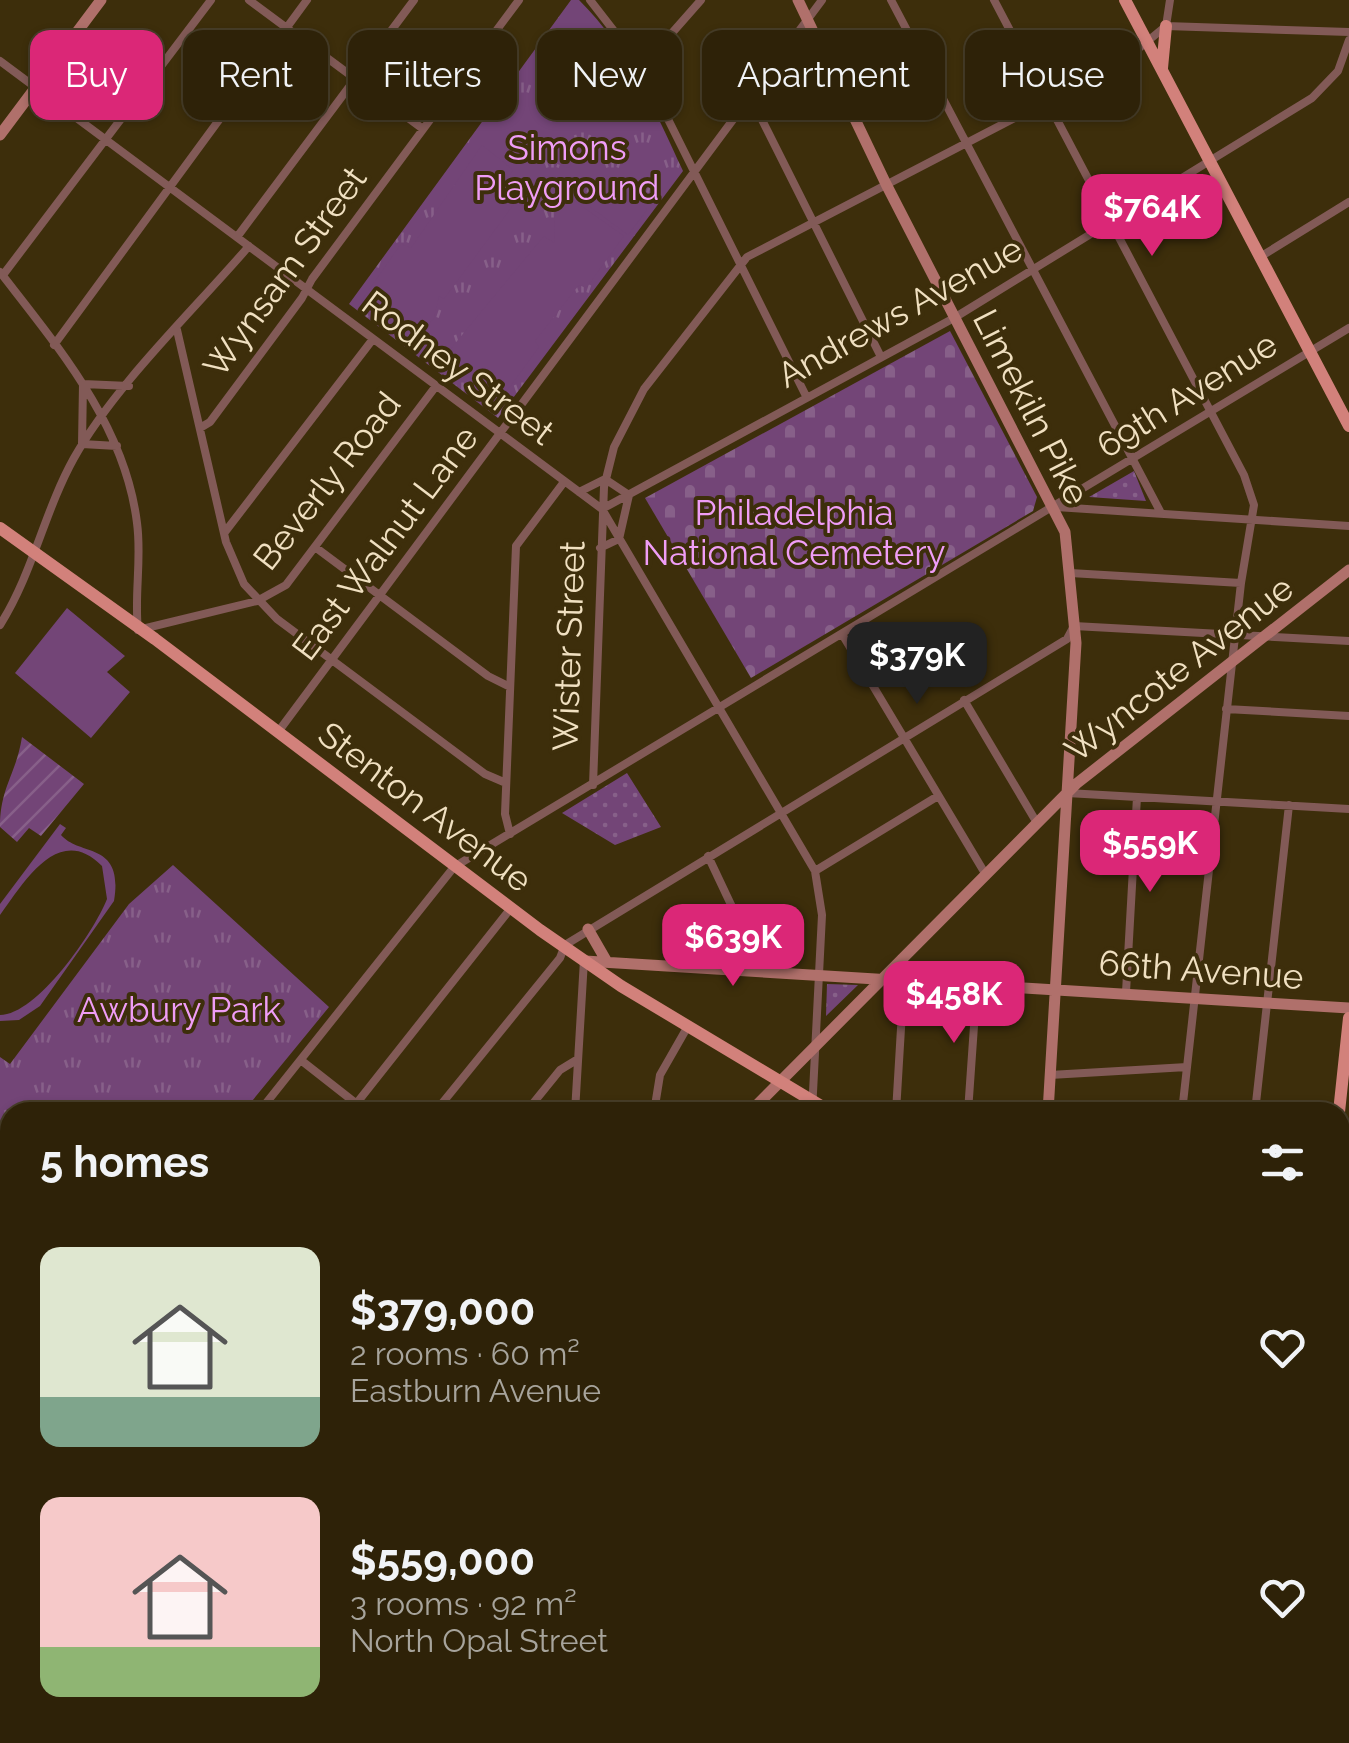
<!DOCTYPE html>
<html lang="en">
<head>
<meta charset="utf-8">
<style>
  :root { --surface:#2e2208; --page:#362a12; --text:#f1f3f6; --muted:#a7a49c; --line:#493f29; --accent:#db2777 }
  body { margin:0; font-family:Raleway,sans-serif; background:var(--page); color:var(--text); height:100vh; display:flex; flex-direction:column; font-size:38px; white-space:nowrap }
  * { box-sizing:border-box; margin:0 }
  p { font-size:32px; color:var(--muted) }
  .icon { flex:none; width:55px; height:55px; fill:none; stroke:currentColor; stroke-width:2; stroke-linecap:round; stroke-linejoin:round }
  .map { position:relative; flex:1; overflow:hidden }
  .drawer { position:absolute; left:0px; top:1102px; width:1350px; height:642px; display:flex; flex-direction:column; background:var(--surface); border-radius:30px 30px 0 0; box-shadow:0 2px 8px #0004,0 0 0 2px var(--line) }
  .drawer>* { flex:none }
  .banner { position:absolute; left:30px; top:30px; width:1290px; height:90px; display:flex; gap:20px }
  .price { position:absolute; translate:-50% -85px; padding:0 22px; border-radius:20px; background:var(--accent); color:#fff; font-size:32px; line-height:65px; filter:drop-shadow(0 2px 5px #0008) }
  .price::after { content:''; position:absolute; left:50%; top:60px; width:30px; height:22px; margin-left:-15px; background:inherit; clip-path:polygon(0 0,100% 0,50% 100%) }
  .price.active { background:#222; color:#fff }
  ul { padding:0; list-style:none }
  li { display:flex; align-items:center; gap:30px; height:250px; padding:0 40px }
  li span { display:grid; place-items:center; flex:none; width:280px; height:200px; border-radius:20px; color:#555 }
  li>.icon { margin-inline-start:auto }
  span .icon { width:120px; height:120px; fill:#fffc; stroke-width:1 }
  li b { font-size:42px }
  h2 { display:flex; justify-content:space-between; align-items:center; height:120px; padding:0 40px; font-size:42px }
  .chip { padding:0 35px; border-radius:20px; background:var(--surface); box-shadow:0 2px 8px #0004,0 0 0 2px var(--line); font-size:35px; line-height:90px }
  .chip.active { background:var(--accent); color:#fff }
  .map>svg:first-child { display:block }
</style>
</head>
<body>
<div class="map">
<svg width="1349" height="1743" viewBox="0 0 1349 1743">
  <defs>
    <pattern id="grass-dots" width="8" height="8" patternUnits="userSpaceOnUse" patternTransform="scale(2.5)"><rect width="8" height="8" fill="#734577"/><path d="M2 2h.1M6 6h.1" fill="none" stroke="#876089" stroke-width="1.8" stroke-linecap="round"/></pattern>
    <pattern id="cemetery-stones" width="16" height="16" patternUnits="userSpaceOnUse" patternTransform="scale(2.5)"><rect width="16" height="16" fill="#734577"/><path d="M2 7V4a2 2 0 0 1 4 0v3zM10 15v-3a2 2 0 0 1 4 0v3z" fill="#876089"/></pattern>
    <pattern id="park-tufts" width="24" height="20" patternUnits="userSpaceOnUse" patternTransform="scale(2.5)"><rect width="24" height="20" fill="#734577"/><path d="M3 7l-1-3M5 7V3M7 7l1-3M15 17l-1-3M17 17v-4M19 17l1-3" fill="none" stroke="#876089"/></pattern>
    <pattern id="garden-furrows" width="10" height="10" patternUnits="userSpaceOnUse" patternTransform="scale(2.5)"><rect width="10" height="10" fill="#734577"/><path d="M-1 1l2-2M0 10L10 0M9 11l2-2" fill="none" stroke="#876089"/></pattern>
  </defs>
  <rect width="100%" height="100%" fill="#3d2e0b"/>
  <path fill="url(#grass-dots)" d="M 1134,471 L 1146,501 L 1089,497 Z
    M 627,773 L 661,827 L 615,845 L 562,813 Z
    M 827,984 L 858,985 L 826,1016 Z"/>
  <path fill="url(#cemetery-stones)" d="M 950,331 L 1037,497 L 1033,511 L 751,678 L 645,498 Z"/>
  <path fill="url(#park-tufts)" d="M 571,0 L 579,0 C 629,50 654,108 683,171 L 498,418 L 349,304 Z
    M 173,865 L 329,1007 L 243,1112 L 10,1112 L 10,1403 L 0,1394 L 0,1057 L 10,1064 L 129,904 Z"/>
  <path fill="url(#garden-furrows)" d="M 22,737 L 84,784 L 41,836 L 29,828 L 17,842 L 0,827 C 0,787 16,775 22,737 Z"/>
  <path fill="#734577" d="M 543,142 L 574,153 L 569,168 L 537,157 Z
    M 482,145 L 513,170 L 504,184 L 520,196 L 444,299 L 439,296 L 434,318 L 416,340 L 361,301 L 401,244 L 411,248 Z
    M 627,181 L 647,210 L 628,235 L 585,203 Z
    M 566,195 L 624,236 L 586,288 L 579,285 L 535,341 L 539,347 L 500,400 L 443,358 L 544,236 L 554,243 L 555,216 Z
    M 67,608 L 125,656 L 107,672 L 130,692 L 91,738 L 15,673 Z
    M 60,824 L 66,828 L 61,835 C 80,857 124,841 114,901 L 40,1006 L 19,1020 L 0,1021 L 0,1015 C 37,1015 94,932 107,899 L 102,866 C 59,822 24,882 0,915 L 0,904 Z"/>
  <g fill="none" stroke-linecap="round" stroke-linejoin="round">
    <path stroke="#825a57" stroke-width="8" d="M 249,0 L 423,129
      M 590,0 L 642,67 L 806,396
      M 891,0 L 1161,513
      M 994,0 L 1244,475 L 1254,505 L 1241,583 L 1182,1112
      M 1166,26 L 1170,0
      M 0,61 L 602,509 L 815,871 L 822,915 L 812,1112
      M 642,67 L 701,0
      M 751,98 L 880,355
      M 237,237 L 414,0
      M 1260,257 L 1349,202
      M 0,272 C 58,347 125,425 137,523 C 142,559 134,595 138,630 L 257,601 L 286,585 L 436,386
      M 3,275 L 211,0
      M 177,330 L 226,542 L 244,584 L 277,619 L 485,774 L 506,783
      M 54,345 L 307,0
      M 200,428 L 210,422 L 302,298 L 312,279 L 519,0
      M 117,446 L 82,444 L 83,384 L 129,386
      M 579,492 L 605,479 L 629,495 L 619,539 L 600,548
      M 1056,507 L 1349,526
      M 602,509 L 954,318 L 1312,98 L 1338,71 L 1349,40
      M 225,532 L 373,339
      M 315,547 L 488,676 L 510,687
      M 1070,573 L 1241,583
      M 0,625 C 33,573 44,512 74,458 C 115,385 194,310 249,246
      M 842,634 L 986,875
      M 964,700 L 1037,823
      M 1226,709 L 1349,716
      M 278,732 L 822,0
      M 593,785 L 604,487 L 614,447 L 644,389 L 747,257 L 1088,80 L 1132,54 L 1166,26 L 1349,32
      M 1067,793 L 1349,809
      M 510,834 L 505,814 L 516,546 L 564,482
      M 708,856 L 734,911 L 731,968
      M 815,871 L 938,796
      M 1126,992 L 1137,797
      M 302,1061 L 367,1112
      M 1050,1075 L 1187,1067
      M 356,1104 L 511,908
      M 259,1112 L 454,867 L 1349,328
      M 435,1112 L 560,958 L 565,945 L 1067,639 L 1074,626 L 1349,641
      M 526,1112 L 560,1070 L 578,1059
      M 575,1112 L 584,960
      M 654,1112 L 660,1075 L 688,1026
      M 896,1112 L 904,978
      M 968,1112 L 977,983
      M 1255,1112 L 1289,805
      M 1340,1205 L 1349,1206
      M 0,1406 L 10,1414
      M 0,1440 L 10,1427
      M 1340,1603 L 1349,1604
      M 0,1609 L 10,1597
      M 0,1627 L 10,1615
      M 0,1636 L 10,1644
      M 1340,1716 L 1349,1663
      M 124,1735 L 134,1743
      M 223,1735 L 234,1743
      M 316,1735 L 326,1743
      M 411,1735 L 421,1743
      M 500,1735 L 510,1743
      M 782,1735 L 935,1743
      M 23,1743 L 29,1735
      M 99,1743 L 105,1735
      M 387,1743 L 394,1735
      M 543,1743 L 544,1735
      M 622,1743 L 622,1735
      M 699,1743 L 699,1735
      M 1335,1743 L 1337,1735"/>
    <path stroke="#b0706b" stroke-width="11" d="M 798,0 L 886,184 L 1065,532 L 1076,643 L 1048,1112
      M 0,135 L 101,0
      M 588,929 L 607,962
      M 585,961 L 1349,1008
      M 750,1112 L 1076,784 L 1349,570
      M 1133,1735 L 1141,1743
      M 214,1743 L 220,1735
      M 1006,1743 L 1006,1735"/>
    <path stroke="#d2817b" stroke-width="12" d="M 1125,0 L 1349,426
      M 1162,68 L 1166,26
      M 0,528 L 155,639 L 540,930 L 621,986 L 831,1112
      M 1339,1112 L 1349,1018
      M 1340,1423 L 1349,1430
      M 1248,1743 L 1249,1735"/>
  </g>
  <g text-anchor="middle" stroke-width="8" stroke-linejoin="round" paint-order="stroke">
    <g font-size="35" fill="#ef9df6" stroke="#3d2e0b">
      <text x="567" y="160">Simons<tspan x="567" dy="40">Playground</tspan></text>
      <text x="794" y="525">Philadelphia<tspan x="794" dy="40">National Cemetery</tspan></text>
      <text x="179" y="1022">Awbury Park</text>
    </g>
    <g font-size="35" fill="#f0e0c1" stroke="#3d2e0b">
      <text transform="translate(285 272) rotate(-54)" y="12">Wynsam Street</text>
      <text transform="translate(900 312) rotate(-29)" y="12">Andrews Avenue</text>
      <text transform="translate(458 368) rotate(37)" y="12">Rodney Street</text>
      <text transform="translate(1187 395) rotate(-32)" y="12">69th Avenue</text>
      <text transform="translate(1031 407) rotate(63)" y="12">Limekiln Pike</text>
      <text transform="translate(327 481) rotate(-52)" y="12">Beverly Road</text>
      <text transform="translate(385 543) rotate(-53)" y="12">East Walnut Lane</text>
      <text transform="translate(569 646) rotate(-88)" y="12">Wister Street</text>
      <text transform="translate(1179 669) rotate(-38)" y="12">Wyncote Avenue</text>
      <text transform="translate(425 807) rotate(37)" y="12">Stenton Avenue</text>
      <text transform="translate(1201 970) rotate(4)" y="12">66th Avenue</text>
    </g>
  </g>
</svg>
<b class="price" style="left:1152px;top:259px">$764K</b>
<b class="price active" style="left:917px;top:707px">$379K</b>
<b class="price" style="left:1150px;top:895px">$559K</b>
<b class="price" style="left:733px;top:989px">$639K</b>
<b class="price" style="left:954px;top:1046px">$458K</b>
<div class="banner">
<a class="chip active">Buy</a>
<a class="chip">Rent</a>
<a class="chip">Filters</a>
<a class="chip">New</a>
<a class="chip">Apartment</a>
<a class="chip">House</a>
</div>
<section class="drawer">
<h2>5 homes<svg class="icon" aria-label="filters" viewBox="0 0 24 24"><path d="M4 7h16M4 17h16"/><circle cx="9" cy="7" r="2"/><circle cx="15" cy="17" r="2"/></svg></h2>
<ul>
<li><span style="background:linear-gradient(#dfe7d0 75%,#7fa58c 0)"><svg class="icon" aria-label="home" viewBox="0 0 24 24"><path d="M3 11l9-7 9 7M6 9v11h12V9"/></svg></span><div><b>$379,000</b><p>2 rooms · 60 m²</p><p>Eastburn Avenue</p></div><svg class="icon" aria-label="heart" viewBox="0 0 24 24"><path d="M12 20l-8-8c-3-5 5-10 8-4 3-6 11-1 8 4z"/></svg></li>
<li><span style="background:linear-gradient(#f6c9c9 75%,#8fb573 0)"><svg class="icon" aria-label="home" viewBox="0 0 24 24"><path d="M3 11l9-7 9 7M6 9v11h12V9"/></svg></span><div><b>$559,000</b><p>3 rooms · 92 m²</p><p>North Opal Street</p></div><svg class="icon" aria-label="heart" viewBox="0 0 24 24"><path d="M12 20l-8-8c-3-5 5-10 8-4 3-6 11-1 8 4z"/></svg></li>
</ul>
</section>
</div>
</body>
</html>
